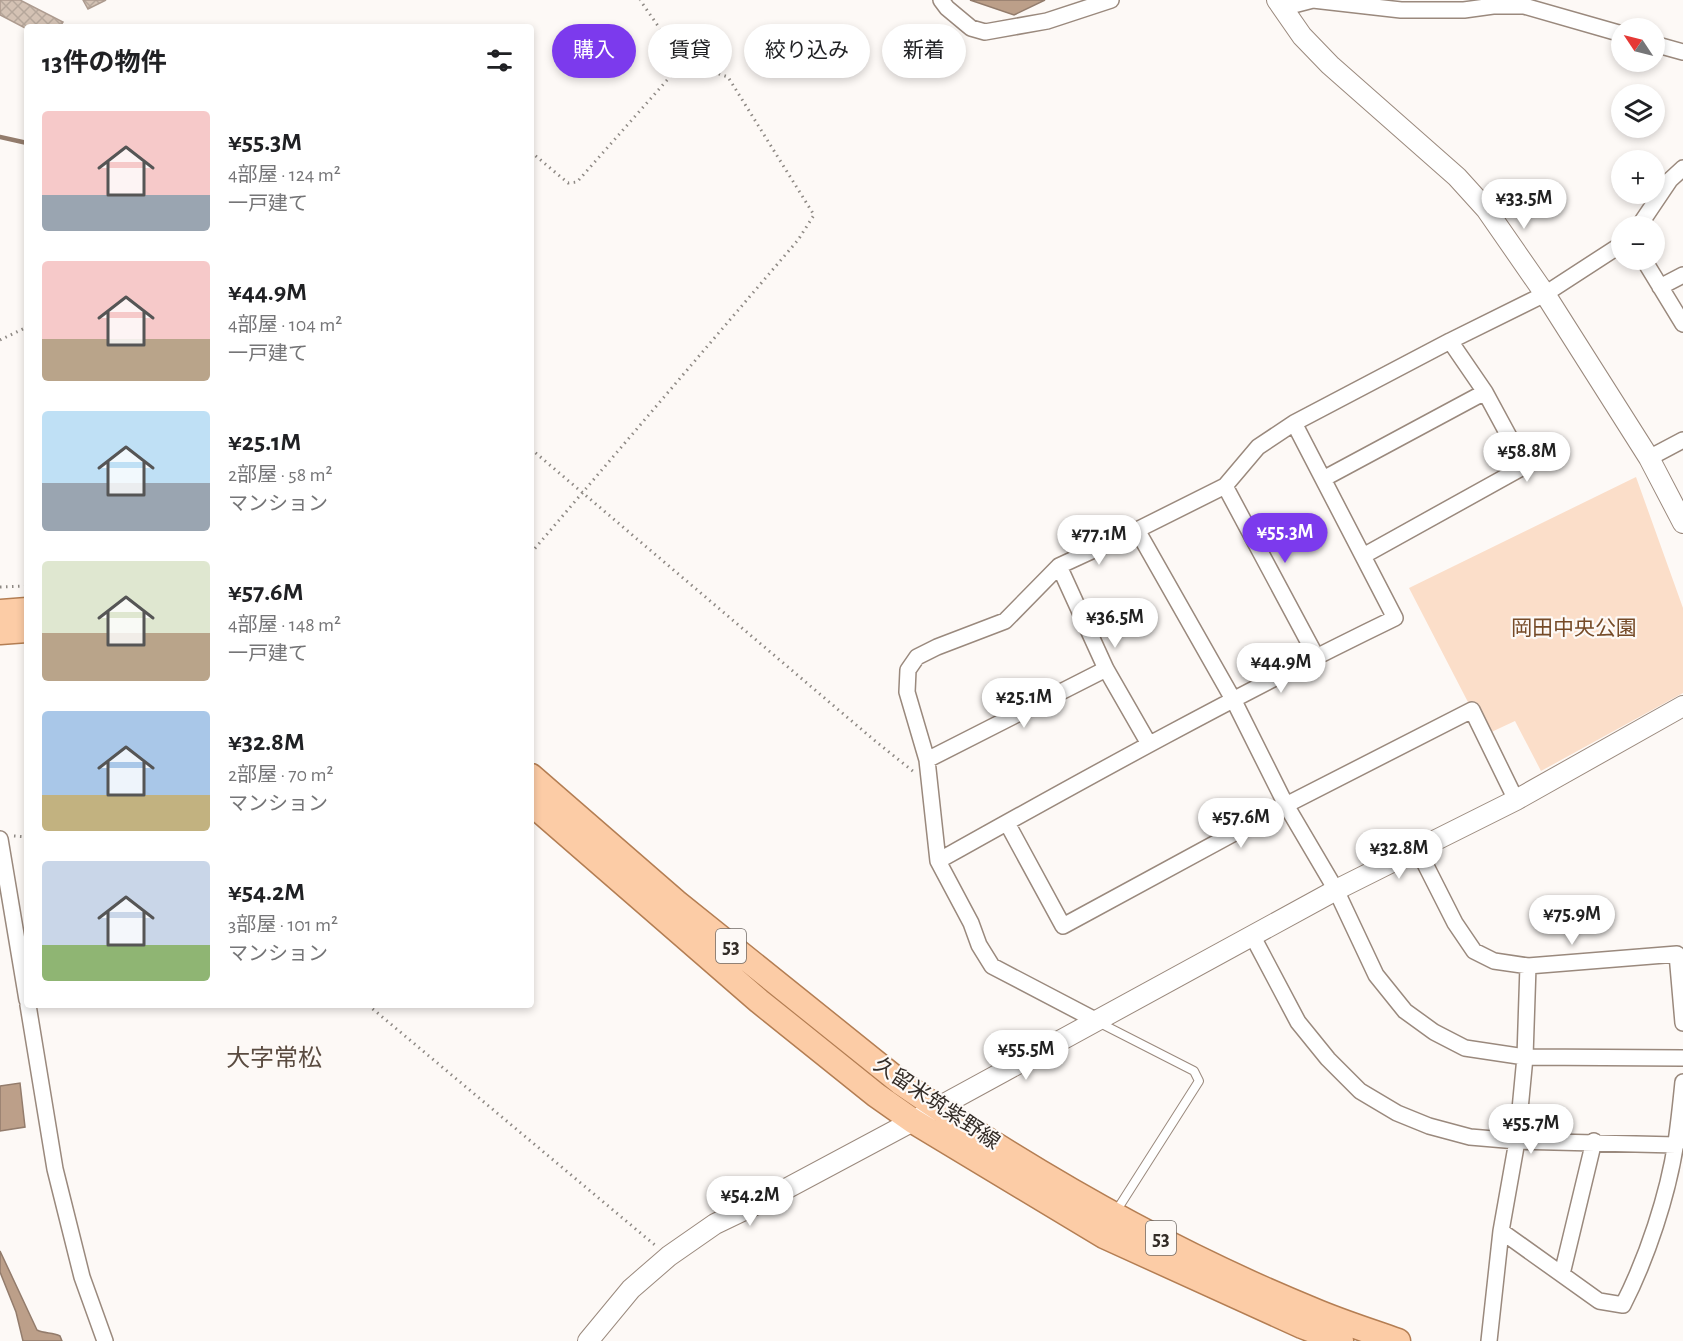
<!DOCTYPE html>
<html lang="ja">
<head>
<meta charset="utf-8">
<style>
  :root { --surface:#fff; --page:#f2f2f2; --text:#202124; --muted:#757577; --accent:#7c3aed }
  body { margin:0; font-family:"Alegreya Sans","Noto Sans JP",sans-serif; background:var(--page); color:var(--text); height:100vh; display:flex; flex-direction:column; font-size:22px; white-space:nowrap }
  * { box-sizing:border-box; margin:0 }
  p { font-size:20px; color:var(--muted) }
  .icon { flex:none; width:33px; height:33px; fill:none; stroke:currentColor; stroke-width:2; stroke-linecap:round; stroke-linejoin:round }
  .map { position:relative; flex:1; overflow:hidden }
  .panel { position:absolute; left:24px; top:24px; width:510px; height:984px; display:flex; flex-direction:column; background:var(--surface); border-radius:6px; box-shadow:0 3px 9px #0003 }
  .panel>* { flex:none }
  .guide { position:absolute; left:552px; top:24px; width:570px; height:54px; display:flex; gap:12px }
  .needle { width:39px; rotate:305deg }
  .fabs { position:absolute; left:1611px; top:18px; display:grid; gap:12px }
  .fabs a { display:grid; place-items:center; width:54px; height:54px; border-radius:50%; background:var(--surface); box-shadow:0 3px 9px #0003; font-size:30px }
  .price { position:absolute; translate:-50% -51px; padding:0 14px; border-radius:21px; background:#fff; color:#222; font-size:20px; line-height:39px; filter:drop-shadow(0 2px 3px #0008) }
  .price::after { content:''; position:absolute; left:50%; top:36px; width:18px; height:14px; margin-left:-9px; background:inherit; clip-path:polygon(0 0,100% 0,50% 100%) }
  .price.current { background:var(--accent); color:#fff }
  ul { padding:0; list-style:none }
  li { display:flex; align-items:center; gap:18px; height:150px; padding:0 18px }
  li span { display:grid; place-items:center; flex:none; width:168px; height:120px; border-radius:6px; color:#555 }
  li>.icon { margin-inline-start:auto }
  span .icon { width:72px; height:72px; fill:#fffc; stroke-width:1 }
  li b { font-size:26px }
  h2 { display:flex; justify-content:space-between; align-items:center; height:72px; padding:0 18px; font-size:26px }
  .chip { padding:0 21px; border-radius:27px; background:var(--surface); box-shadow:0 3px 9px #0003; font-size:21px; line-height:54px }
  .chip.current { background:var(--accent); color:#fff }
  .map>svg:first-child { display:block }
</style>
</head>
<body>
<div class="map">
<svg width="1683" height="1341" viewBox="0 0 1683 1341">
  <defs>
    <pattern id="building-cross-hatch" width="8" height="8" patternUnits="userSpaceOnUse" patternTransform="scale(1.5)"><rect width="8" height="8" fill="#d4c2b4"/><path d="M0 0l8 8M0 8l8-8" fill="none" stroke="#b6a79b"/></pattern>
  </defs>
  <rect width="100%" height="100%" fill="#fdf9f6"/>
  <path fill="#fbdec9" d="M 1636,477 L 1683,608 L 1683,693 L 1541,771 L 1515,721 L 1485,735 L 1409,588 Z"/>
  <path fill="#bc9f89" stroke="#937c6c" stroke-width="1.5" d="M 970,0 L 1045,0 L 1014,15 Z
    M 20,1083 L 25,1127 L 0,1131 L 0,1086 Z
    M 0,1251 L 37,1330 C 45,1334 52,1332 60,1336 L 62,1341 L 23,1341 L 16,1312 L 0,1272 Z"/>
  <g fill="none" stroke-linecap="round" stroke-linejoin="round">
    <path stroke="#937c6c" stroke-width="4.5" d="M 0,137 L 27,143"/>
  </g>
  <path fill="url(#building-cross-hatch)" stroke="#ad9b8f" stroke-width="1.5" d="M 0,0 L 20,0 L 63,22 L 60,27 L 27,27 L 27,29 L 0,15 Z
    M 83,0 L 106,0 L 88,9 Z"/>
  <g fill="none" stroke-linecap="round" stroke-linejoin="round">
    <g stroke="#9a897d" stroke-width="10">
      <path id="service" d="M 1098,1022 L 1194,1071 L 1199,1081 L 1115,1213"/>
    </g>
    <g stroke="#9a897d" stroke-width="18">
      <path id="minor" d="M 941,0 L 947,8 L 971,28 L 985,32 L 1047,21 L 1111,0
        M 1282,8 L 1313,0 L 1401,10 L 1464,10 L 1493,6 L 1524,6 L 1622,34
        M 1654,44 L 1683,52
        M 1639,226 L 1670,180 L 1683,168
        M 1644,260 L 1683,324
        M 1660,287 L 1683,275
        M 1649,458 L 1683,440
        M 1323,479 L 1485,392
        M 1225,486 L 1316,656
        M 1137,530 L 1234,701 L 1286,805 L 1336,890 L 1376,975 L 1405,1011 L 1434,1032 L 1465,1048 L 1525,1057 L 1683,1058
        M 1363,556 L 1525,466 L 1485,392 L 1450,341
        M 1059,566 L 1106,669 L 1149,744
        M 927,760 L 1106,669
        M 1007,823 L 1063,926 L 1286,805 L 1472,710 L 1516,800
        M 0,839 L 27,1000
        M 1418,850 L 1455,923 L 1474,951 L 1494,961 L 1528,966 L 1677,954 L 1683,1023
        M 938,861 C 1088,777 1240,693 1395,618 L 1294,423
        M 1253,937 L 1298,1022 L 1328,1059 L 1360,1091 L 1397,1113 L 1429,1126 L 1470,1137 L 1517,1141 L 1676,1145
        M 28,1005 L 55,1169 L 82,1277 L 105,1341
        M 1097,1021 L 992,966 L 979,945 L 971,923 L 938,861 L 927,760 L 907,692 L 908,670 L 917,657 L 937,647 L 1005,621 L 1059,566 L 1137,530 L 1225,486 L 1258,447 L 1294,423 L 1450,341 L 1545,294 L 1622,244
        M 1501,1231 L 1599,1301 L 1623,1305 C 1647,1258 1668,1195 1676,1142 C 1679,1122 1681,1102 1683,1082
        M 1562,1274 L 1594,1141
        M 1489,1341 L 1501,1231 L 1517,1141 L 1525,1057 L 1528,966"/>
    </g>
    <g stroke="#9a897d" stroke-width="22">
      <path id="tertiary" d="M 1277,0 L 1302,36 L 1330,65 L 1457,177 L 1486,209 L 1545,294 L 1649,458 L 1683,523
        M 588,1341 L 631,1289 L 669,1256 L 715,1224 L 767,1199 L 913,1121 L 1336,890 L 1516,800 L 1683,706"/>
    </g>
    <g stroke="#b47e53" stroke-width="27">
      <path id="primary" d="M 0,612 L 27,610
        M 0,632 L 27,630
        M 531,776 L 676,902 L 900,1082 C 1029,1171 1168,1251 1313,1310 C 1341,1322 1370,1331 1398,1341
        M 531,803 L 759,1001 L 876,1095 L 913,1121 L 1104,1236 L 1302,1326 L 1341,1341"/>
    </g>
    <path stroke="#8e8984" stroke-width="3" stroke-dasharray="1.5 4.5" stroke-linecap="butt" d="M 531,152 L 568,183 L 577,182 L 683,62
      M 0,340 L 27,327
      M 531,449 L 874,740 L 914,772
      M 531,553 L 798,240 L 814,215 L 728,77 L 683,62 L 640,0
      M 0,587 L 27,586
      M 14,836 L 27,837
      M 368,1005 L 656,1246"/>
    <use href="#service" stroke="#fff" stroke-width="8"/>
    <use href="#minor" stroke="#fff" stroke-width="15"/>
    <use href="#tertiary" stroke="#fff" stroke-width="20"/>
    <use href="#primary" stroke="#fccca6" stroke-width="24"/>
  </g>
  <g text-anchor="middle" stroke-width="4.5" stroke-linejoin="round" paint-order="stroke">
    <g fill="#fdf9f6" stroke="#706a65" stroke-width="1.5">
      <rect x="716" y="929" width="30" height="34" rx="4.5"/>
      <rect x="1146" y="1221" width="30" height="34" rx="4.5"/>
    </g>
    <g font-size="20" font-weight="bold" fill="#332c27">
      <text x="731" y="953">53</text>
      <text x="1161" y="1245">53</text>
    </g>
    <g font-size="21" fill="#754a27" stroke="#fdf9f6">
      <text x="1574" y="635">岡田中央公園</text>
    </g>
    <g font-size="21" fill="#332c27" stroke="#fdf9f6">
      <text transform="translate(937 1103) rotate(34)" y="7">久留米筑紫野線</text>
    </g>
    <g font-size="24" fill="#5a4b40" stroke="#fdf9f6">
      <text x="274" y="1066">大字常松</text>
    </g>
  </g>
</svg>
<div class="fabs">
<a><svg class="needle" viewBox="-14 -14 28 28"><path d="M0-13l5 13h-10z" fill="#e53935"/><path d="M0 13l5-13h-10z" fill="#757577"/></svg></a>
<a><svg class="icon" aria-label="layers" viewBox="0 0 24 24"><path d="M12 4l9 5-9 5-9-5zM3 14l9 5 9-5"/></svg></a>
<a>+</a>
<a>−</a>
</div>
<b class="price" style="left:1524px;top:230px">¥33.5M</b>
<b class="price" style="left:1527px;top:483px">¥58.8M</b>
<b class="price current" style="left:1285px;top:564px">¥55.3M</b>
<b class="price" style="left:1099px;top:566px">¥77.1M</b>
<b class="price" style="left:1115px;top:649px">¥36.5M</b>
<b class="price" style="left:1281px;top:694px">¥44.9M</b>
<b class="price" style="left:1024px;top:729px">¥25.1M</b>
<b class="price" style="left:1241px;top:849px">¥57.6M</b>
<b class="price" style="left:1399px;top:880px">¥32.8M</b>
<b class="price" style="left:1572px;top:946px">¥75.9M</b>
<b class="price" style="left:1026px;top:1081px">¥55.5M</b>
<b class="price" style="left:1531px;top:1155px">¥55.7M</b>
<b class="price" style="left:750px;top:1227px">¥54.2M</b>
<div class="guide">
<a class="chip current">購入</a>
<a class="chip">賃貸</a>
<a class="chip">絞り込み</a>
<a class="chip">新着</a>
</div>
<section class="panel">
<h2>13件の物件<svg class="icon" aria-label="filters" viewBox="0 0 24 24"><path d="M4 7h16M4 17h16"/><circle cx="9" cy="7" r="2"/><circle cx="15" cy="17" r="2"/></svg></h2>
<ul>
<li><span style="background:linear-gradient(#f6c9c9 70%,#9aa5b1 0)"><svg class="icon" aria-label="home" viewBox="0 0 24 24"><path d="M3 11l9-7 9 7M6 9v11h12V9"/></svg></span><div><b>¥55.3M</b><p>4部屋 · 124 m²</p><p>一戸建て</p></div></li>
<li><span style="background:linear-gradient(#f6c9c9 65%,#b9a48a 0)"><svg class="icon" aria-label="home" viewBox="0 0 24 24"><path d="M3 11l9-7 9 7M6 9v11h12V9"/></svg></span><div><b>¥44.9M</b><p>4部屋 · 104 m²</p><p>一戸建て</p></div></li>
<li><span style="background:linear-gradient(#bfe0f5 60%,#9aa5b1 0)"><svg class="icon" aria-label="home" viewBox="0 0 24 24"><path d="M3 11l9-7 9 7M6 9v11h12V9"/></svg></span><div><b>¥25.1M</b><p>2部屋 · 58 m²</p><p>マンション</p></div></li>
<li><span style="background:linear-gradient(#dfe7d0 60%,#b9a48a 0)"><svg class="icon" aria-label="home" viewBox="0 0 24 24"><path d="M3 11l9-7 9 7M6 9v11h12V9"/></svg></span><div><b>¥57.6M</b><p>4部屋 · 148 m²</p><p>一戸建て</p></div></li>
<li><span style="background:linear-gradient(#a9c7e8 70%,#c2b280 0)"><svg class="icon" aria-label="home" viewBox="0 0 24 24"><path d="M3 11l9-7 9 7M6 9v11h12V9"/></svg></span><div><b>¥32.8M</b><p>2部屋 · 70 m²</p><p>マンション</p></div></li>
<li><span style="background:linear-gradient(#c9d6e8 70%,#8fb573 0)"><svg class="icon" aria-label="home" viewBox="0 0 24 24"><path d="M3 11l9-7 9 7M6 9v11h12V9"/></svg></span><div><b>¥54.2M</b><p>3部屋 · 101 m²</p><p>マンション</p></div></li>
</ul>
</section>
</div>
</body>
</html>
